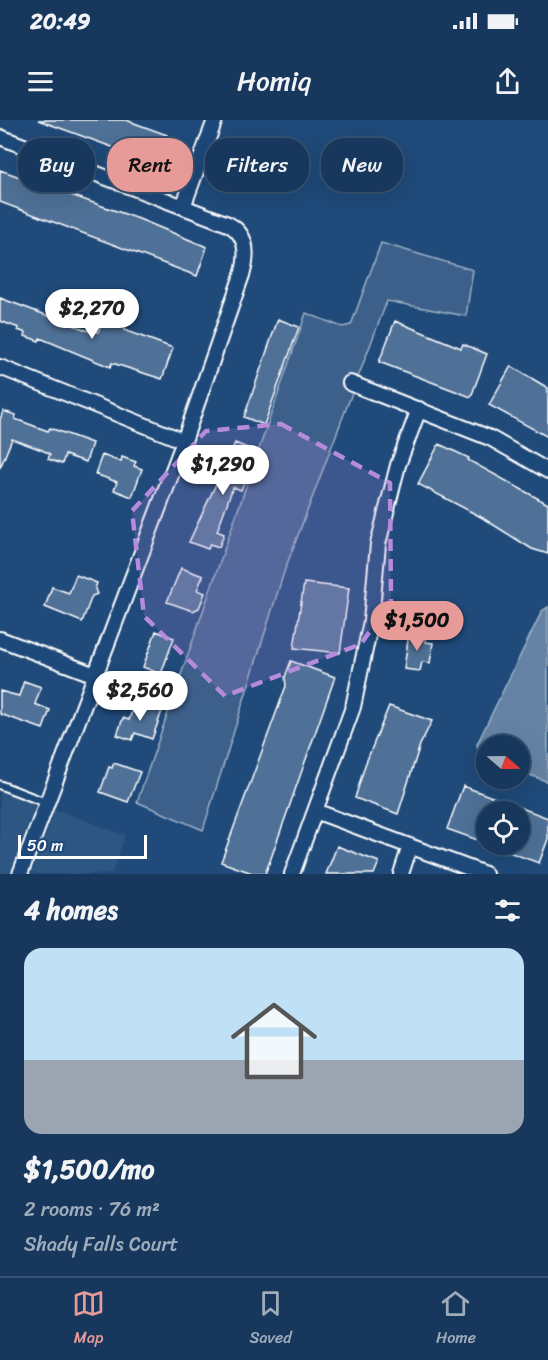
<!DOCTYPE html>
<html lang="en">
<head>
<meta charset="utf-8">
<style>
  :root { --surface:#17385c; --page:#203f62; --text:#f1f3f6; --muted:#9eacbb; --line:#365272; --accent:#e69b98 }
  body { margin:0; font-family:Sriracha,sans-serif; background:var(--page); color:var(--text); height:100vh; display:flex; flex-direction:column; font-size:22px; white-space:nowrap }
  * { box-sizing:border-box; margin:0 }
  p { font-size:20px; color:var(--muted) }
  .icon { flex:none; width:33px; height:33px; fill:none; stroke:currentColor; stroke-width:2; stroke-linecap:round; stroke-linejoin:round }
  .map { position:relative; height:754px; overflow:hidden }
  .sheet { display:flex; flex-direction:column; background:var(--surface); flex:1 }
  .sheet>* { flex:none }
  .banner { position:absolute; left:18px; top:18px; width:513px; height:54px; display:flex; gap:12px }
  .needle { width:39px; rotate:110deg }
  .controls { position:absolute; left:476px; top:615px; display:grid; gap:12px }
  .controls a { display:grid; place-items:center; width:54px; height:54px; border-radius:50%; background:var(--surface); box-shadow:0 6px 24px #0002,0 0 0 2px var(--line); font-size:30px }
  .scale { position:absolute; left:18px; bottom:15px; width:129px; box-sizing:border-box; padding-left:6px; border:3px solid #fff; border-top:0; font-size:16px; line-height:21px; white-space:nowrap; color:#fff; -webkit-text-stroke:4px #1f4a7a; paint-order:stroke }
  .price { position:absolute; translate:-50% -51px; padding:0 14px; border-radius:21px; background:#fff; color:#222; font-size:20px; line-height:39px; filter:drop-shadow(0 2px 3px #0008) }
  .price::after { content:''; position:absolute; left:50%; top:36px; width:18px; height:14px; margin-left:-9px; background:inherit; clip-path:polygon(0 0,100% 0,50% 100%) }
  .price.active { background:var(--accent); color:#111 }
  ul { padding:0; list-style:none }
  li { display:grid; align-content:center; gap:12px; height:318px; padding:0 24px }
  li span { display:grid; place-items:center; height:186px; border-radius:18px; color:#555 }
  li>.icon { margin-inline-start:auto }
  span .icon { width:108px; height:108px; fill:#fffc; stroke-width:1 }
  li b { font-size:26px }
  h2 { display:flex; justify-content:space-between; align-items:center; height:72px; padding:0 24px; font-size:26px }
  .chip { padding:0 21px; border-radius:24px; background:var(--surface); box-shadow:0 6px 24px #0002,0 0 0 2px var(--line); font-size:21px; line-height:54px }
  .chip.active { background:var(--accent); color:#111 }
  .status { display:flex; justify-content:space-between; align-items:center; height:42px; padding:0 30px; background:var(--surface); direction:ltr }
  .status svg { height:16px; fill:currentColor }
  header { display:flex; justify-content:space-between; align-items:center; height:78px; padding:0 24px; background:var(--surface); font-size:27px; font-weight:600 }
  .tab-bar { display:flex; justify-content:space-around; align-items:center; height:84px; border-top:2px solid var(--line); background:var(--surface); font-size:16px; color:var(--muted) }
  .tab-bar a { display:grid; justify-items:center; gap:3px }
  .tab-bar .active { color:var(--accent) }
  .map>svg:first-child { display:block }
</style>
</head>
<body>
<div class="status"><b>20:49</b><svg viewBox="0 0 49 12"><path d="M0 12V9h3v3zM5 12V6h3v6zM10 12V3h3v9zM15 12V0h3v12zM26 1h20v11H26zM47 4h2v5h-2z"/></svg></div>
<header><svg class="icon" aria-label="menu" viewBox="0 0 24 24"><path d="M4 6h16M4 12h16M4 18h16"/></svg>Homiq<svg class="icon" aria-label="share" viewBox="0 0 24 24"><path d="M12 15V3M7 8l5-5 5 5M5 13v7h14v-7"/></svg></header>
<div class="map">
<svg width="548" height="754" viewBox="0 0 548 754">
  <rect width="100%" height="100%" fill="#1f4a7a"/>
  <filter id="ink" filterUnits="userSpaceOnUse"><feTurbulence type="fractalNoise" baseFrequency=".0167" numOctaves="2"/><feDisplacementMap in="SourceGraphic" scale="12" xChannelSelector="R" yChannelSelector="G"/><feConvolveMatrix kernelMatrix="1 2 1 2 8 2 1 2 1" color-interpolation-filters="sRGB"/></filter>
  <g filter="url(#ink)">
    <path fill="#2e5683" d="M 0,667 L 37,681 L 10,754 L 0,754 Z
      M 55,689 L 125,715 L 112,754 L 31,754 Z"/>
    <path fill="#3c618b" stroke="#9eb0c5" stroke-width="1.5" d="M 381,123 L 473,150 L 466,196 L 387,181 L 284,452 L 203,710 L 137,682 L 306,193 L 342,207 L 351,205 Z"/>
    <path fill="#6583a4" stroke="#a3b5c8" stroke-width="1.5" d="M 548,487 L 548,662 L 519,651 L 519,626 L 486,626 L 486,638 L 480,636 L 477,624 L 542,491 Z"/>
    <path fill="#507197" stroke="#fff" stroke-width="1.5" d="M 38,0 L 126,0 L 167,15 L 156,43 Z
      M 0,50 L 139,99 L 207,127 L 197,156 L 0,82 Z
      M 0,178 L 92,212 L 93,210 L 98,212 L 101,204 L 109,207 L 112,199 L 126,204 L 124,210 L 173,228 L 162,259 L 112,243 L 110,247 L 40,218 L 39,221 L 25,216 L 26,213 L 18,210 L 19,208 L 0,201 Z
      M 278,199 L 299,207 L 264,305 L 244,297 Z
      M 395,201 L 461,228 L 463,224 L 487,234 L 471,277 L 379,242 Z
      M 511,246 L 548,268 L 548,317 L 489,285 Z
      M 3,291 L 16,295 L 15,299 L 48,311 L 50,308 L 92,323 L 86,342 L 65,335 L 62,344 L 48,339 L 50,334 L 42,330 L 12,319 L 0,348 L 0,300 Z
      M 235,323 L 257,332 L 241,370 L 233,367 L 217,411 L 224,414 L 219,427 L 210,424 L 208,429 L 189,422 Z
      M 439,324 L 469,338 L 468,340 L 548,384 L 548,434 L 532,429 L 481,397 L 418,364 Z
      M 102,335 L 121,342 L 122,337 L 136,342 L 134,346 L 142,349 L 132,377 L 114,370 L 117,362 L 95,354 Z
      M 181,448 L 203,456 L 197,470 L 205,473 L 199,488 L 193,491 L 167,482 Z
      M 76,455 L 97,463 L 95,469 L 97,474 L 92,476 L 82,502 L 45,487 L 52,467 L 69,473 Z
      M 304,463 L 349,468 L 340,533 L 294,528 Z
      M 156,511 L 174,518 L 161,554 L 143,547 Z
      M 409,512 L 426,515 L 425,522 L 433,523 L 430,543 L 422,542 L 420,551 L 404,549 Z
      M 291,541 L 335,557 L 270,741 L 265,754 L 255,754 L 221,742 L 286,566 L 285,557 Z
      M 24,561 L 41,567 L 35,584 L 50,590 L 43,609 L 0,594 L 0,571 L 19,576 Z
      M 135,582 L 162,591 L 152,619 L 135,613 L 132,620 L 117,615 L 123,598 L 129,600 Z
      M 389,586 L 432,601 L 420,625 L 398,694 L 355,678 L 365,645 Z
      M 114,643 L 140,652 L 128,682 L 100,672 L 109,647 L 112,648 Z
      M 463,666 L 548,698 L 548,719 L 539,743 L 492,726 L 519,724 L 519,692 L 486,692 L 486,723 L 447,709 Z
      M 337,726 L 379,742 L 374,754 L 326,754 Z"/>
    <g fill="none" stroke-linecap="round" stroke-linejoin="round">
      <g stroke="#fff" stroke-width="11">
        <path id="service" d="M 0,665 L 47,683"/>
      </g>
      <g stroke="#fff" stroke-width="18">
        <path id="minor" d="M 0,17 L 228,104 C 247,114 248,133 243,152 L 184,321 L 20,754
          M 183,87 L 215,0
          M 0,247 L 184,321
          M 350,263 L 490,318 L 548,351
          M 0,519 L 95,555
          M 315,691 L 485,754
          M 292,754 L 353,587 L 371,501 L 378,424 L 398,345 L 419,289
          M 401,754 L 410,726"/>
      </g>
      <use href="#service" stroke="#1f4a7a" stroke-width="7"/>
      <use href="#minor" stroke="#1f4a7a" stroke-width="14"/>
    </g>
  </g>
  <path fill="#b68bdc" fill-opacity="0.2" stroke="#b68bdc" stroke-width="4.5" stroke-dasharray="12 8" stroke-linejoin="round" d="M 281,304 L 390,363 L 391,481 L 361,524 L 225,576 L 144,496 L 132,391 L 206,311 Z"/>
</svg>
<div class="controls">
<a><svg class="needle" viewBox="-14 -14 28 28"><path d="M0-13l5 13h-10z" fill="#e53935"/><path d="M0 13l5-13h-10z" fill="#9eacbb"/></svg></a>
<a><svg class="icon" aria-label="locate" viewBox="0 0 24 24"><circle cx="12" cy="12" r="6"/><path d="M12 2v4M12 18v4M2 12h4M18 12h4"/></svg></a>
</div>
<div class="scale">50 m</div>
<b class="price" style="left:92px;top:220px">$2,270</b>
<b class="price" style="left:223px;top:376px">$1,290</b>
<b class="price active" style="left:417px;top:532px">$1,500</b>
<b class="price" style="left:140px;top:602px">$2,560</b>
<div class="banner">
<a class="chip">Buy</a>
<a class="chip active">Rent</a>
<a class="chip">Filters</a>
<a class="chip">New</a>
</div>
</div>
<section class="sheet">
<h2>4 homes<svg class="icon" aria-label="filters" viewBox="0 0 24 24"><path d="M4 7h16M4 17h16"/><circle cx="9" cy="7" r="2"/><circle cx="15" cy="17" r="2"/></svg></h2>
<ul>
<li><span style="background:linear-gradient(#bfe0f5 60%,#9aa5b1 0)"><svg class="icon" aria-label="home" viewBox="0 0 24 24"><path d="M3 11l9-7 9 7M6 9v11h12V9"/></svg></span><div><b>$1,500/mo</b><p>2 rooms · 76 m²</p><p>Shady Falls Court</p></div></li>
</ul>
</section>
<nav class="tab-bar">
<a class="active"><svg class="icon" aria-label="map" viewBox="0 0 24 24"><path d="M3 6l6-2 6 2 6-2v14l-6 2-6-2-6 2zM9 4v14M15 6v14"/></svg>Map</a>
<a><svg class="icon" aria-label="saved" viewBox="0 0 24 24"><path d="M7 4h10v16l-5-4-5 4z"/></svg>Saved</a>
<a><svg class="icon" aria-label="home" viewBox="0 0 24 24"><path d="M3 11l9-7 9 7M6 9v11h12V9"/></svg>Home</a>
</nav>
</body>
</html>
